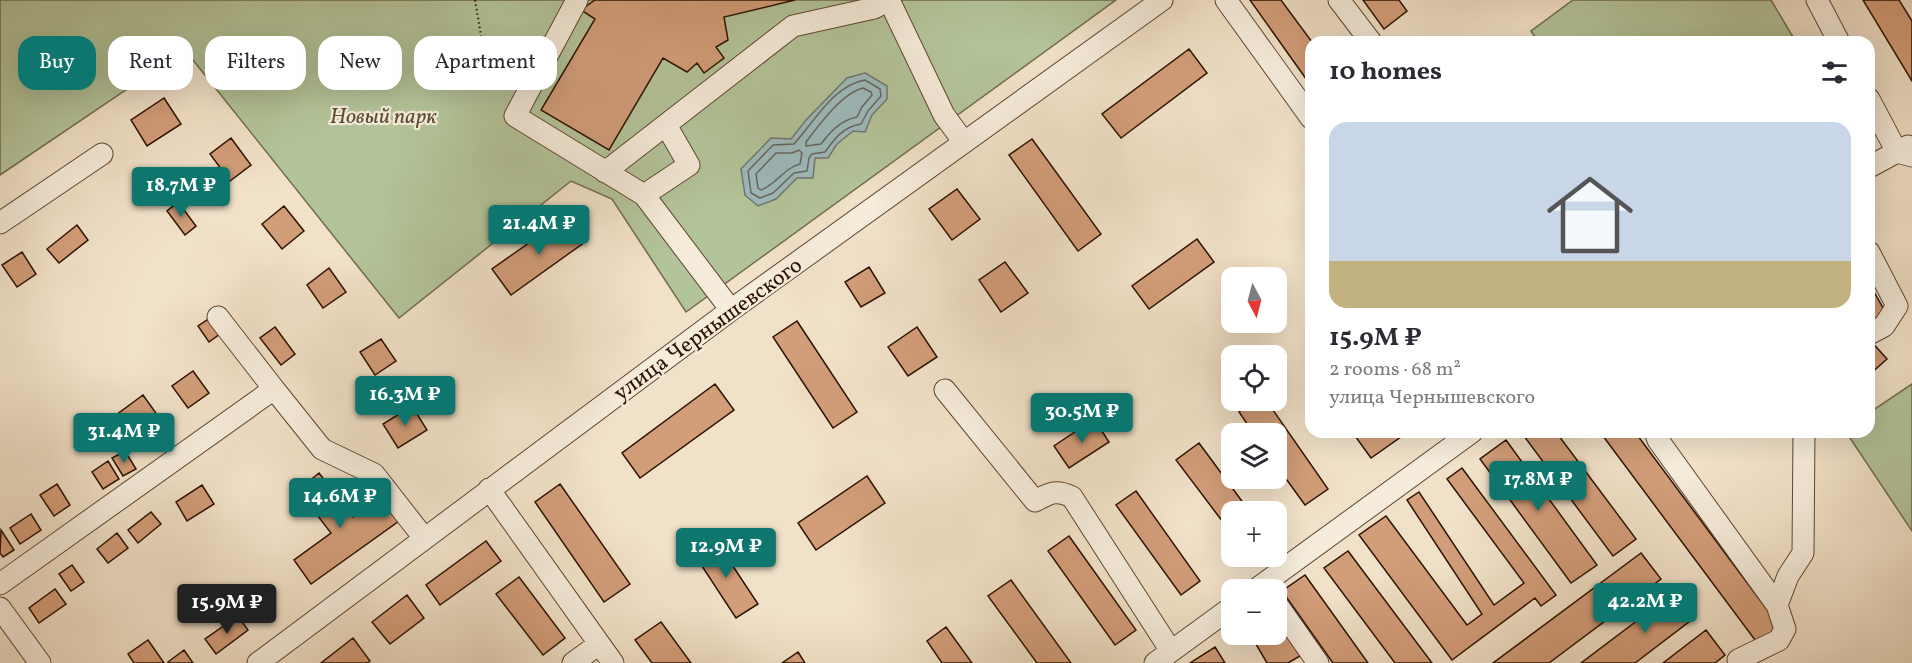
<!DOCTYPE html>
<html lang="en">
<head>
<meta charset="utf-8">
<style>
  :root { --surface:#fff; --page:#f7f7f7; --text:#2b2b33; --muted:#7c7c81; --line:#e1e1e2; --accent:#0f766e }
  body { margin:0; font-family:Vollkorn,serif; background:var(--page); color:var(--text); height:100vh; display:flex; flex-direction:column; font-size:22px; white-space:nowrap }
  * { box-sizing:border-box; margin:0 }
  p { font-size:20px; color:var(--muted) }
  .icon { flex:none; width:33px; height:33px; fill:none; stroke:currentColor; stroke-width:2; stroke-linecap:round; stroke-linejoin:round }
  .map { position:relative; flex:1; overflow:hidden }
  .side { position:absolute; left:1305px; top:36px; width:570px; height:402px; display:flex; flex-direction:column; background:var(--surface); border-radius:18px; box-shadow:0 6px 24px #0002 }
  .side>* { flex:none }
  .guide { position:absolute; left:18px; top:36px; width:570px; height:54px; display:flex; gap:12px }
  .needle { width:39px; rotate:173deg }
  .buttons { position:absolute; left:1221px; top:267px; display:grid; gap:12px }
  .buttons a { display:grid; place-items:center; width:66px; height:66px; border-radius:12px; background:var(--surface); box-shadow:0 6px 24px #0002; font-size:30px }
  .price { position:absolute; translate:-50% -51px; padding:0 14px; border-radius:6px; background:var(--accent); color:#fff; font-size:20px; line-height:39px; filter:drop-shadow(0 2px 3px #0008) }
  .price::after { content:''; position:absolute; left:50%; top:36px; width:18px; height:14px; margin-left:-9px; background:inherit; clip-path:polygon(0 0,100% 0,50% 100%) }
  .price.selected { background:#222; color:#fff }
  ul { padding:0; list-style:none }
  li { display:grid; align-content:center; gap:12px; height:318px; padding:0 24px }
  li+li { border-top:2px solid var(--line) }
  li span { display:grid; place-items:center; height:186px; border-radius:18px; color:#555 }
  li>.icon { margin-inline-start:auto }
  span .icon { width:108px; height:108px; fill:#fffc; stroke-width:1 }
  li b { font-size:26px }
  h2 { display:flex; justify-content:space-between; align-items:center; height:72px; padding:0 24px; font-size:26px }
  .pill { padding:0 21px; border-radius:18px; background:var(--surface); box-shadow:0 6px 24px #0002; font-size:21px; line-height:54px }
  .pill.selected { background:var(--accent); color:#fff }
  .map>svg:first-child { display:block }
</style>
</head>
<body>
<div class="map">
<svg width="1912" height="663" viewBox="0 0 1912 663">
  <rect width="100%" height="100%" fill="#f1e1c8"/>
  <filter id="stains"><feTurbulence type="fractalNoise" baseFrequency=".00333" numOctaves="4"/><feColorMatrix values="0 0 0 0 .2 0 0 0 0 .09 0 0 0 0 .02 0 0 0 .5 -.17"/></filter>
  <radialGradient id="worn" r=".72"><stop offset=".6" stop-color="#630" stop-opacity="0"/><stop offset="1" stop-color="#630" stop-opacity=".3"/></radialGradient>
  <path fill="#b4c49a" stroke="#706b4d" stroke-width="1.5" d="M 0,0 L 1116,0 L 686,312 L 612,199 L 571,181 L 399,318 L 185,50 L 0,175 Z
    M 1573,0 L 1771,0 L 1796,42 L 1538,42 L 1531,31 Z
    M 1912,384 L 1912,531 L 1846,432 L 1869,432 L 1869,413 Z"/>
  <path fill="#9ebbbe" stroke="#717772" stroke-width="1.5" d="M 865,73 L 887,86 L 887,99 L 872,115 L 865,132 L 853,131 L 837,144 L 828,158 L 815,158 L 813,178 L 797,178 L 776,199 L 758,206 L 745,195 L 741,169 L 771,138 L 791,139 L 806,120 L 847,78 Z"/>
  <g fill="none" stroke-linecap="round" stroke-linejoin="round">
    <path stroke="#66665f" stroke-width="1.5" d="M 865,80 L 880,89 L 881,96 L 868,111 L 861,124 C 843,127 835,138 825,152 L 812,154 L 809,158 L 807,171 L 794,173 L 773,193 L 760,198 L 751,193 L 748,171 L 773,145 L 794,144 C 814,122 834,85 865,80 Z
      M 863,88 L 871,92 L 872,95 L 862,107 L 857,117 C 841,120 830,132 821,144 L 806,146 L 806,142 C 819,125 842,93 863,88 Z
      M 799,150 L 802,153 L 800,164 C 784,168 777,184 761,190 L 758,188 L 756,174 L 776,153 L 792,153 Z"/>
  </g>
  <path fill="#d29d79" stroke="#2d1200" stroke-width="1.5" d="M 595,0 L 795,0 L 724,17 L 728,40 L 716,47 L 724,58 L 704,73 L 697,63 L 687,72 L 663,58 L 609,150 L 541,110 L 595,19 L 581,10 Z
    M 1250,0 L 1281,0 L 1312,42 L 1311,82 L 1309,83 Z
    M 1363,0 L 1399,0 L 1407,11 L 1384,29 Z
    M 1863,0 L 1899,0 L 1912,21 L 1912,81 Z
    M 1189,49 L 1207,73 L 1121,138 L 1102,114 Z
    M 164,98 L 181,124 L 147,146 L 131,120 Z
    M 231,138 L 251,165 L 230,181 L 210,154 Z
    M 1032,139 L 1101,234 L 1078,251 L 1009,155 Z
    M 957,189 L 980,219 L 952,240 L 929,209 Z
    M 178,202 L 196,226 L 185,235 L 167,211 Z
    M 284,206 L 304,231 L 282,249 L 262,224 Z
    M 567,216 L 585,242 L 511,295 L 492,269 Z
    M 77,225 L 88,240 L 59,263 L 47,249 Z
    M 1197,239 L 1214,262 L 1149,309 L 1132,286 Z
    M 22,252 L 36,274 L 17,287 L 2,265 Z
    M 1005,262 L 1028,293 L 1001,312 L 979,280 Z
    M 869,267 L 885,293 L 861,307 L 845,282 Z
    M 329,268 L 346,292 L 323,308 L 307,285 Z
    M 1869,283 L 1887,315 L 1869,324 Z
    M 213,316 L 224,331 L 209,342 L 198,326 Z
    M 797,321 L 857,412 L 833,428 L 773,337 Z
    M 275,327 L 295,354 L 281,365 L 260,338 Z
    M 917,327 L 937,357 L 908,376 L 888,347 Z
    M 381,339 L 396,361 L 375,375 L 360,352 Z
    M 1869,339 L 1887,359 L 1869,375 Z
    M 193,371 L 209,393 L 188,408 L 172,386 Z
    M 715,384 L 734,410 L 640,478 L 622,453 Z
    M 143,395 L 158,416 L 127,439 L 112,418 Z
    M 1255,400 L 1266,400 L 1328,489 L 1305,505 L 1276,465 L 1276,434 L 1254,434 L 1239,412 Z
    M 412,406 L 427,430 L 398,448 L 383,424 Z
    M 1094,419 L 1109,442 L 1069,468 L 1054,446 Z
    M 1360,432 L 1408,432 L 1371,458 L 1355,436 Z
    M 1521,432 L 1556,432 L 1636,539 L 1613,556 Z
    M 1600,432 L 1635,432 L 1780,627 L 1758,644 Z
    M 1506,440 L 1597,565 L 1571,583 L 1480,459 Z
    M 1199,443 L 1250,512 L 1232,512 L 1232,534 L 1176,460 Z
    M 125,451 L 136,469 L 123,476 L 112,458 Z
    M 108,461 L 119,479 L 103,489 L 92,472 Z
    M 1462,468 L 1556,595 L 1541,606 L 1535,598 L 1452,660 L 1359,535 L 1386,516 L 1467,625 L 1482,614 L 1407,500 L 1419,492 L 1494,605 L 1524,583 L 1447,479 Z
    M 319,473 L 353,517 L 381,497 L 399,521 L 311,584 L 294,560 L 331,533 L 298,490 Z
    M 867,476 L 885,503 L 816,550 L 798,523 Z
    M 57,484 L 70,505 L 54,516 L 40,495 Z
    M 560,484 L 630,584 L 604,602 L 535,502 Z
    M 202,485 L 214,504 L 187,521 L 176,502 Z
    M 1136,491 L 1200,581 L 1181,595 L 1116,505 Z
    M 151,512 L 161,524 L 138,543 L 128,530 Z
    M 31,514 L 41,530 L 20,544 L 10,528 Z
    M 1,530 L 14,550 L 3,557 L 0,553 Z
    M 117,533 L 128,548 L 108,563 L 97,549 Z
    M 1069,536 L 1136,630 L 1115,645 L 1048,551 Z
    M 715,539 L 758,604 L 736,618 L 694,554 Z
    M 486,541 L 501,561 L 440,605 L 426,585 Z
    M 1348,551 L 1432,663 L 1395,663 L 1324,568 Z
    M 1641,553 L 1661,579 L 1549,663 L 1493,663 Z
    M 72,565 L 84,582 L 71,591 L 59,574 Z
    M 1305,575 L 1368,663 L 1333,663 L 1282,591 Z
    M 519,577 L 565,638 L 543,655 L 496,594 Z
    M 1011,580 L 1071,663 L 1037,663 L 988,596 Z
    M 55,589 L 66,604 L 39,623 L 29,608 Z
    M 1675,592 L 1694,618 L 1635,663 L 1581,663 Z
    M 407,595 L 424,618 L 390,644 L 372,622 Z
    M 238,616 L 248,630 L 216,654 L 205,639 Z
    M 1276,618 L 1300,656 L 1288,663 L 1267,663 L 1250,634 L 1276,634 Z
    M 661,622 L 691,663 L 652,663 L 635,640 Z
    M 946,627 L 972,663 L 942,663 L 927,641 Z
    M 1706,630 L 1725,655 L 1715,663 L 1663,663 Z
    M 353,638 L 370,661 L 367,663 L 321,663 Z
    M 148,640 L 164,663 L 134,663 L 128,654 Z
    M 1215,647 L 1225,663 L 1190,663 Z
    M 184,650 L 193,663 L 168,663 L 168,662 Z
    M 798,652 L 805,663 L 782,663 Z"/>
  <g fill="none" stroke-linecap="round" stroke-linejoin="round">
    <g stroke="#5e4632" stroke-width="23">
      <path id="minor" d="M 577,0 L 515,116 L 644,195 L 731,310
        M 889,0 L 944,115 L 963,141
        M 1226,0 L 1311,118
        M 1339,0 L 1371,42
        M 1817,0 L 1839,42
        M 1869,99 L 1897,152 L 1912,156
        M 1869,167 L 1908,146
        M 605,172 L 793,26 L 874,8 L 889,0
        M 644,195 L 689,165 L 666,125
        M 0,223 L 102,154
        M 1869,252 L 1897,306 L 1884,326 L 1869,334
        M 218,317 L 274,389
        M 945,390 L 1035,501 C 1050,493 1056,489 1072,497 L 1171,651
        M 1655,432 L 1658,440 L 1777,605 L 1785,629 L 1779,640 L 1738,660
        M 489,489 L 613,663
        M 0,584 L 274,389 L 322,449 L 374,474 L 424,538
        M 1255,590 L 1472,432
        M 1276,603 L 1318,663
        M 1777,605 L 1788,576 L 1803,553 L 1804,432
        M 0,608 L 40,663
        M 258,663 L 731,310 L 1162,0
        M 573,663 L 599,644
        M 1155,663 L 1232,607"/>
    </g>
    <path stroke="#2d1200" stroke-width="2" stroke-dasharray="1.5 3" stroke-linecap="butt" d="M 475,0 L 483,47 L 506,80 L 508,90"/>
    <use href="#minor" stroke="#f6ecdb" stroke-width="21"/>
  </g>
  <g text-anchor="middle" stroke-width="4.5" stroke-linejoin="round" paint-order="stroke">
    <g font-size="22" font-style="italic" fill="#5c5036" stroke="#f6ecdb">
      <text x="383" y="123">Новый парк</text>
    </g>
    <g font-size="22" fill="#2d1200" stroke="#f6ecdb">
      <text transform="translate(707 328) rotate(-36)" y="8">улица Чернышевского</text>
    </g>
  </g>
  <rect width="100%" height="100%" filter="url(#stains)"/>
  <rect width="100%" height="100%" fill="url(#worn)"/>
</svg>
<div class="buttons">
<a><svg class="needle" viewBox="-14 -14 28 28"><path d="M0-13l5 13h-10z" fill="#e53935"/><path d="M0 13l5-13h-10z" fill="#7c7c81"/></svg></a>
<a><svg class="icon" aria-label="locate" viewBox="0 0 24 24"><circle cx="12" cy="12" r="6"/><path d="M12 2v4M12 18v4M2 12h4M18 12h4"/></svg></a>
<a><svg class="icon" aria-label="layers" viewBox="0 0 24 24"><path d="M12 4l9 5-9 5-9-5zM3 14l9 5 9-5"/></svg></a>
<a>+</a>
<a>−</a>
</div>
<b class="price" style="left:181px;top:218px">18.7M ₽</b>
<b class="price" style="left:539px;top:256px">21.4M ₽</b>
<b class="price" style="left:405px;top:427px">16.3M ₽</b>
<b class="price" style="left:1082px;top:444px">30.5M ₽</b>
<b class="price" style="left:124px;top:464px">31.4M ₽</b>
<b class="price" style="left:1538px;top:512px">17.8M ₽</b>
<b class="price" style="left:340px;top:529px">14.6M ₽</b>
<b class="price" style="left:726px;top:579px">12.9M ₽</b>
<b class="price" style="left:1645px;top:634px">42.2M ₽</b>
<b class="price selected" style="left:227px;top:635px">15.9M ₽</b>
<div class="guide">
<a class="pill selected">Buy</a>
<a class="pill">Rent</a>
<a class="pill">Filters</a>
<a class="pill">New</a>
<a class="pill">Apartment</a>
</div>
<section class="side">
<h2>10 homes<svg class="icon" aria-label="filters" viewBox="0 0 24 24"><path d="M4 7h16M4 17h16"/><circle cx="9" cy="7" r="2"/><circle cx="15" cy="17" r="2"/></svg></h2>
<ul>
<li><span style="background:linear-gradient(#c9d6e8 75%,#c2b280 0)"><svg class="icon" aria-label="home" viewBox="0 0 24 24"><path d="M3 11l9-7 9 7M6 9v11h12V9"/></svg></span><div><b>15.9M ₽</b><p>2 rooms · 68 m²</p><p>улица Чернышевского</p></div></li>
</ul>
</section>
</div>
</body>
</html>
